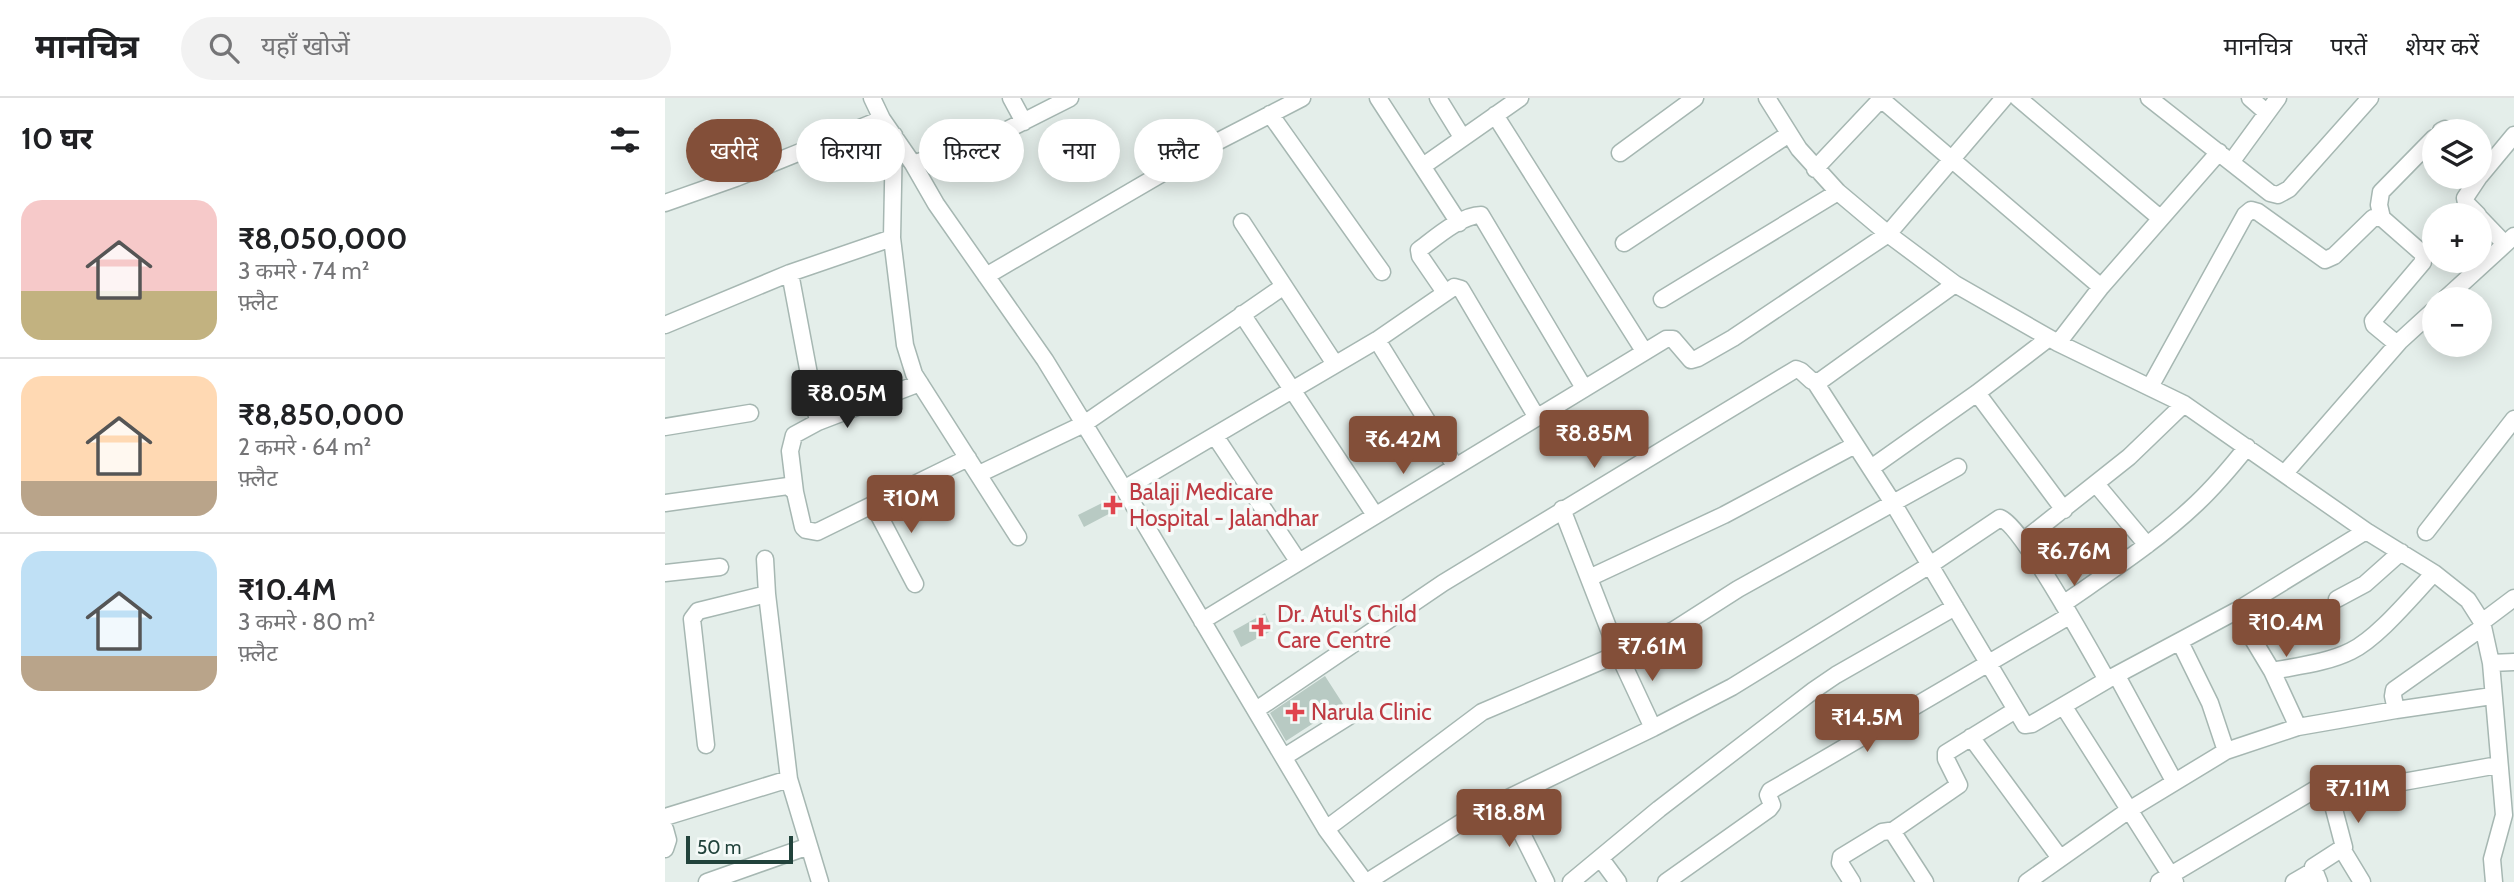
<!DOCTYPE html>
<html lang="hi">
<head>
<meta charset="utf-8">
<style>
  :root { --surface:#fff; --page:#f2f2f2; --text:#202124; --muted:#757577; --line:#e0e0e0; --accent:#834f39 }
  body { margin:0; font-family:Cabin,"Noto Sans Devanagari",sans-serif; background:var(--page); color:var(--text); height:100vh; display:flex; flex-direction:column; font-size:26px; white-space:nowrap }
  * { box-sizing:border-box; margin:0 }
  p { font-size:23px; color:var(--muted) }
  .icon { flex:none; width:38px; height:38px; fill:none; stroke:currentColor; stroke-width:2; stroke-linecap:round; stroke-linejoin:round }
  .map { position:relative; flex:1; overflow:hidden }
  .sheet { display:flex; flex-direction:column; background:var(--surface); width:665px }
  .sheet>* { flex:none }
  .hud { position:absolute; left:21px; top:21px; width:665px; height:63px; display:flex; gap:14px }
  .buttons { position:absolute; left:1757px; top:21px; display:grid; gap:14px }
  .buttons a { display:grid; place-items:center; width:70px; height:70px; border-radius:50%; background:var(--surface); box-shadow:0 4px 18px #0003; font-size:35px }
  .scale { position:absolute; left:21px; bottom:18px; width:107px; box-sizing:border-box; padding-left:7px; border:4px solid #21423b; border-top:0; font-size:19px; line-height:24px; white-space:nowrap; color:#21423b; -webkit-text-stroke:5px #f5faf8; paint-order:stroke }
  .price { position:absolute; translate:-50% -60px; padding:0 16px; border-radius:7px; background:var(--accent); color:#fff; font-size:23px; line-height:46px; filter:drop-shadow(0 2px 4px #0008) }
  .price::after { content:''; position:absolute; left:50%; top:42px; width:21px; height:16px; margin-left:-10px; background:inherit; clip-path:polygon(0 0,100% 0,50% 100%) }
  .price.active { background:#222; color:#fff }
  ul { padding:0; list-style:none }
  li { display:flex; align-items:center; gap:21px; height:175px; padding:0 21px }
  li+li { border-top:2px solid var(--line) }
  li span { display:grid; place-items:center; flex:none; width:196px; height:140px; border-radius:21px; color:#555 }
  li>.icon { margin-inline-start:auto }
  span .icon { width:84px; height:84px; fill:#fffc; stroke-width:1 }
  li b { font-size:30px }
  h2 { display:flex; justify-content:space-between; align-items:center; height:84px; padding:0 21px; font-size:30px }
  .tag { padding:0 24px; border-radius:32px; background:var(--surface); box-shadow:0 4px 18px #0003; font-size:24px; line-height:63px }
  .tag.active { background:var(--accent); color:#fff }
  header { display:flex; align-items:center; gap:42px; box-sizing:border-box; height:98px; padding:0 35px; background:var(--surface); border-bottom:2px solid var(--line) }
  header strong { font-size:33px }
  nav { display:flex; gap:38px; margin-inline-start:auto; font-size:24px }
  .search { width:490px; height:63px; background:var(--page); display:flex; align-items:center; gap:18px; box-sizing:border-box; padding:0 24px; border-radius:38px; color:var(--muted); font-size:26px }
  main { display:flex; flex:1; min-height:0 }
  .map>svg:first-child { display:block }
</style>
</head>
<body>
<header>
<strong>मानचित्र</strong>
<div class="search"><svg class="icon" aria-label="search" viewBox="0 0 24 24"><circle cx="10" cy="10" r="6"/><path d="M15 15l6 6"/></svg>यहाँ खोजें</div>
<nav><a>मानचित्र</a><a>परतें</a><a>शेयर करें</a></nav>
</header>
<main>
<section class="sheet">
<h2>10 घर<svg class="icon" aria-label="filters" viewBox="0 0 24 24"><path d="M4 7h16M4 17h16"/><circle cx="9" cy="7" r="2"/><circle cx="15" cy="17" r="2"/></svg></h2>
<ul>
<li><span style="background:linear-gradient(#f6c9c9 65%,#c2b280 0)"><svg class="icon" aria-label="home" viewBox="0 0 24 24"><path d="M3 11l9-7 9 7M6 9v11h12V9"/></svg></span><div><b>₹8,050,000</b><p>3 कमरे · 74 m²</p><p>फ़्लैट</p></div></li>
<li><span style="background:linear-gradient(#ffd9b3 75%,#b9a48a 0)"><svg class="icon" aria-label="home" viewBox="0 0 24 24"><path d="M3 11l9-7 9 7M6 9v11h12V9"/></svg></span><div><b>₹8,850,000</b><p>2 कमरे · 64 m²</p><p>फ़्लैट</p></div></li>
<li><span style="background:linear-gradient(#bfe0f5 75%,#b9a48a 0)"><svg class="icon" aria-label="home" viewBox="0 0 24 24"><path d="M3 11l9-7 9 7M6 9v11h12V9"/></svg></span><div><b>₹10.4M</b><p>3 कमरे · 80 m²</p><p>फ़्लैट</p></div></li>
</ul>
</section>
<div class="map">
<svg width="1849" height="784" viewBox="0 0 1849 784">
  <rect width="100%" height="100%" fill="#e4eeea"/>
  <path fill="#b8cac3" d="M 451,398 L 457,409 L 419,429 L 413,417 Z
    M 600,515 L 608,532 L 576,549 L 568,533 Z
    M 660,578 L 678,606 L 621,643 L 605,615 Z"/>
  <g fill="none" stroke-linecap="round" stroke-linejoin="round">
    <g stroke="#a6b7b2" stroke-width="19">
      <path id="minor" d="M 207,0 L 217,21 L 248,66 L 271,106 L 380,262 L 459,391 L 661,731 L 700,784
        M 346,0 L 359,24
        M 713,0 L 794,125
        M 773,0 L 797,39
        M 1102,0 L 1134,51 L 1173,94 L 1223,136 L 1290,186 L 1393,245 L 1519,306 L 1701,433 L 1769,475 L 1803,502 L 1817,524 L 1826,565 L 1839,717 L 1827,761 L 1829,784
        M 1353,0 L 1495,120
        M 1484,0 L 1605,95 L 1613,97 L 1624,91 L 1705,0
        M 1585,0 L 1601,14
        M 1216,1 L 1436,189
        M 605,16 L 717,174
        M 830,17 L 979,253
        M 1776,33 L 1780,31 L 1783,33
        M 229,37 L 227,140 L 240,247 L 249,276 L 353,439
        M 955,55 L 1030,0
        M 1567,63 L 1613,0
        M 248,66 L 338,34 L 405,0
        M 758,68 L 855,0
        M 1150,71 L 1217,0
        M 1815,78 L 1849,37
        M 0,105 L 71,80 L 217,21
        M 1813,117 L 1801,105 L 1800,100 L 1814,79
        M 1717,120 L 1714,107 L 1716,94 L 1769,40
        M 1815,120 L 1840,146
        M 577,124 L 670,266
        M 959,145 L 1124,36
        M 125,175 L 153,324
        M 321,178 L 544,48 L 637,0
        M 779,193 L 755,158 L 754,152 C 770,140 796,117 816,117 L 919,290
        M 997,201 L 1173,94
        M 1780,201 L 1849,138
        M 577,216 L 710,417
        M 0,227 L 125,175 L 227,140
        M 712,242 L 790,368
        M 1393,245 L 1436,189 L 1554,54
        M 1150,284 L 1228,405 L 1360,627 L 1367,626 L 1442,582 L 1571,513 L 1701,433
        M 1485,289 L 1580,117 L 1586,112 L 1593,114 L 1660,162 L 1669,158 L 1708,120 L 1717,120 L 1758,156 L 1758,164 L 1708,223 L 1709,227 L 1732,246
        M 1312,295 L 1399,412
        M 0,329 L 85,315
        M 550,338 L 633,463
        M 1206,370 L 1312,295 L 1384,240
        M 1620,375 L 1735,243 L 1769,212
        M 314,376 L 419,326 L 619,188
        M 1431,386 L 1482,447
        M 459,391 L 712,242 L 789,189 L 796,191 L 871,318
        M 130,394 L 125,353 L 129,337 L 153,324 L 255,285
        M 0,405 L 123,388 L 130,394 L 138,429 L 141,432 L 152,434 L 303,360
        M 208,406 L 250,486
        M 897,411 L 953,555 L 988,630
        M 1761,434 L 1849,321
        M 1358,443 L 1464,359 L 1519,306
        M 100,461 L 102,496 L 124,681 L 155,784
        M 0,475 L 55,469
        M 924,480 L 1059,417 L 1190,347
        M 1672,501 L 1700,486 L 1736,454
        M 1398,506 C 1444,474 1491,444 1532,405 C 1550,388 1566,369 1582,349
        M 1571,513 L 1607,573 L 1633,629
        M 537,523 L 1001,241 L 1008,241 L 1026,262 L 1033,260 L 1068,240 L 1223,136 L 1339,0
        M 1817,524 L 1849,500
        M 1515,544 L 1545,605 L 1561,653
        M 1826,565 L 1849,564
        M 1607,573 C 1632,568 1662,565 1686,553 C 1713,540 1747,498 1769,475
        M 1452,578 L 1509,683
        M 1399,609 L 1510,784
        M 591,612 L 778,485 L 1131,271 L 1136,273 L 1147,283 L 1155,283 L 1290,186
        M 1731,612 L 1728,598 L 1729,592 L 1818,529
        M 1306,639 L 1395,760
        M 41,647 L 27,521 L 33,513 L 102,496
        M 619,659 L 686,617
        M 1665,697 L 1833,667
        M 840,702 L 881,784
        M 0,719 L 124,681
        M 0,731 L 3,742 L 0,751
        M 661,731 L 817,614 L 1009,532 L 1073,491 L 1293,369
        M 1226,734 L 1294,687 L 1281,661 L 1281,655 L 1349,613
        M 1677,751 L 1697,784
        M 936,761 L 953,784
        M 42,784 L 144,748
        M 702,784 L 808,717 L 988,630 L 1067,589 L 1265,467 L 1335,420 C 1356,426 1427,556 1442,582
        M 906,784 L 994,711 L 1149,592 L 1171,577 L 1290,509
        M 1001,784 L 1104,711 L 1107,707 L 1103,697 L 1105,693 L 1404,518
        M 1187,784 L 1175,765 L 1176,759 L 1217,734 L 1224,733 L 1229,736 L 1260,784
        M 1362,784 L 1464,712 L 1561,653 L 1633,629 L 1731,612 L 1827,598
        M 1494,784 L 1656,688 L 1664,692 L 1679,749 L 1648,769 L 1654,784
        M 1629,784 L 1648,773"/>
    </g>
    <use href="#minor" stroke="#fff" stroke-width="16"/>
  </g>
  <g fill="#e0444e" stroke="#f5faf8" stroke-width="2.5">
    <path d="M444.5 396.5h7v7h7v7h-7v7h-7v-7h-7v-7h7z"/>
    <path d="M592.5 518.5h7v7h7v7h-7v7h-7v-7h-7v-7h7z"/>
    <path d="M626.5 603.5h7v7h7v7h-7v7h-7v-7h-7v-7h7z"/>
  </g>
  <g text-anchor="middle" stroke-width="7" stroke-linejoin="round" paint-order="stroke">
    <g font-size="23" fill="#be3a42" stroke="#f5faf8" text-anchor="start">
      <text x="464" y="402">Balaji Medicare<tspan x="464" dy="26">Hospital - Jalandhar</tspan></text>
      <text x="612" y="524">Dr. Atul's Child<tspan x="612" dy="26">Care Centre</tspan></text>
      <text x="646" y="622">Narula Clinic</text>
    </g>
  </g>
</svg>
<div class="buttons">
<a><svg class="icon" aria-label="layers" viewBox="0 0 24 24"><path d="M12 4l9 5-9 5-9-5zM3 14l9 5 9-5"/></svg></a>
<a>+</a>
<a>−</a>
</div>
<div class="scale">50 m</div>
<b class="price active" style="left:182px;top:332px">₹8.05M</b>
<b class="price" style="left:929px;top:372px">₹8.85M</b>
<b class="price" style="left:738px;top:378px">₹6.42M</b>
<b class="price" style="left:246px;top:437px">₹10M</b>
<b class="price" style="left:1409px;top:490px">₹6.76M</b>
<b class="price" style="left:1621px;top:561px">₹10.4M</b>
<b class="price" style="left:987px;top:585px">₹7.61M</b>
<b class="price" style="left:1202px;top:656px">₹14.5M</b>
<b class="price" style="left:1693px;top:727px">₹7.11M</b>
<b class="price" style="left:844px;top:751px">₹18.8M</b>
<div class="hud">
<a class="tag active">खरीदें</a>
<a class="tag">किराया</a>
<a class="tag">फ़िल्टर</a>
<a class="tag">नया</a>
<a class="tag">फ़्लैट</a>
</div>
</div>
</main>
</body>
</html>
